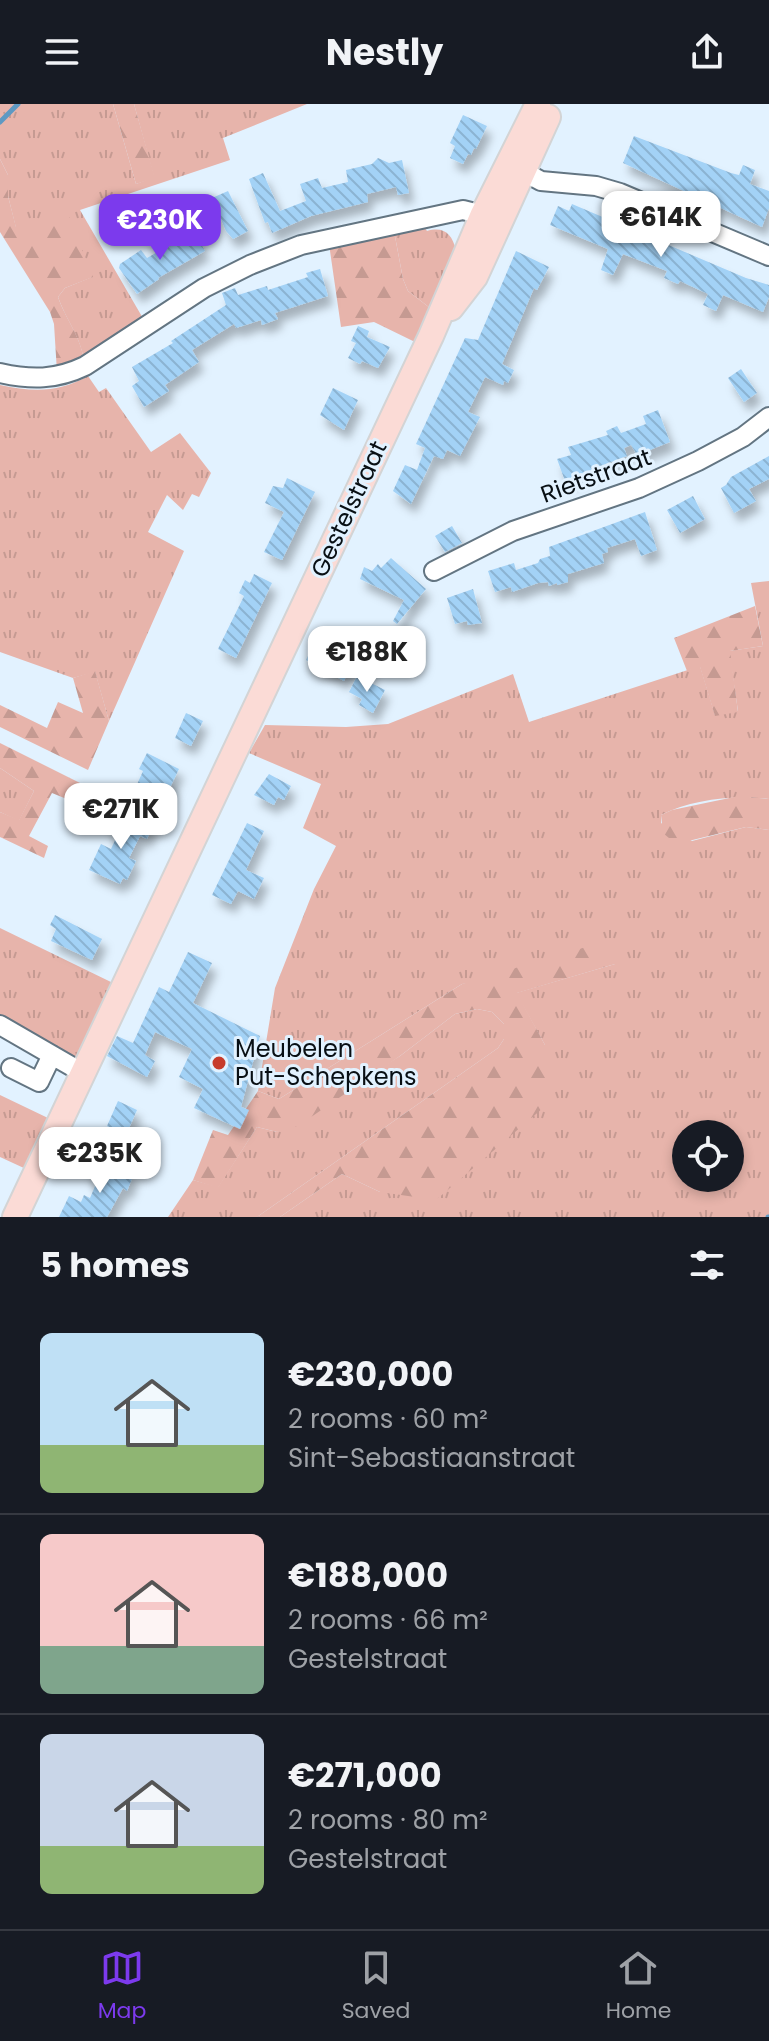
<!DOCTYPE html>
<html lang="en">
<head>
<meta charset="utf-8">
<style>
  :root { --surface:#171b24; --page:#242831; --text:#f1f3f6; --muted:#9ea1a6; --line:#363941; --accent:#7c3aed }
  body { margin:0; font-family:Poppins,sans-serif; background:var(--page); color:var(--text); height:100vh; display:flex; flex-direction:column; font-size:30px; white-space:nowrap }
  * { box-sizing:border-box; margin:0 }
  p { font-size:26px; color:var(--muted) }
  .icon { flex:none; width:44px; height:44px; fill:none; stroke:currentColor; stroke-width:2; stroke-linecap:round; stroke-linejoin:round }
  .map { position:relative; height:1113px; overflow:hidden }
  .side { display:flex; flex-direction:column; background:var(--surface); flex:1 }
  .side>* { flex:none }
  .tools { position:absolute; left:672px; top:1016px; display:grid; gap:16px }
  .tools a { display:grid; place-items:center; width:72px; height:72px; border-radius:50%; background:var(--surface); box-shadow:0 4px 12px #0003; font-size:40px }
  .price { position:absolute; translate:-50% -68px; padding:0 18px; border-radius:16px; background:#fff; color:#222; font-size:26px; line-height:52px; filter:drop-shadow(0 2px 4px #0008) }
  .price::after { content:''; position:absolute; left:50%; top:48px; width:24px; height:18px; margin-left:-12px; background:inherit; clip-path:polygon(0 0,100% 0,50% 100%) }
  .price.selected { background:var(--accent); color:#fff }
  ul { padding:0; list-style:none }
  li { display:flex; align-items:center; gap:24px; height:200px; padding:0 40px }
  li+li { border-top:2px solid var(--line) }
  li span { display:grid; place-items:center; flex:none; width:224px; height:160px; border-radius:12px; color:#555 }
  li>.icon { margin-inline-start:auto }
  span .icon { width:96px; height:96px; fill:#fffc; stroke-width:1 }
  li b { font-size:34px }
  h2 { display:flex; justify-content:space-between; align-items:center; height:96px; padding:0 40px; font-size:34px }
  header { display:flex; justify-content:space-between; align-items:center; height:104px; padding:0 40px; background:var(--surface); font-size:36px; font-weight:700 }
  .tab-bar { display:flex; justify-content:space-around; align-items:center; height:112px; border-top:2px solid var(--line); background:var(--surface); font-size:22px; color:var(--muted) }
  .tab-bar a { display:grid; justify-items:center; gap:4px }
  .tab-bar .selected { color:var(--accent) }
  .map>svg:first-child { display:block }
</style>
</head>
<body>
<header><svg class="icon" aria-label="menu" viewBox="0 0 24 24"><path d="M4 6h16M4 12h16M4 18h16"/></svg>Nestly<svg class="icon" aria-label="share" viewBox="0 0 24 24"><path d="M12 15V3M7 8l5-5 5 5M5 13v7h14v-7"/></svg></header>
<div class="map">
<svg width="769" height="1113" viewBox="0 0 769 1113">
  <defs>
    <pattern id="grass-tufts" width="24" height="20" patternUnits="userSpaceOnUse" patternTransform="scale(2)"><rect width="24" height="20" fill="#e7b4ab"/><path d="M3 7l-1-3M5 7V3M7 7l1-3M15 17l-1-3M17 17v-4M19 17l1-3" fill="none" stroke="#c59a92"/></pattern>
    <pattern id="forest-firs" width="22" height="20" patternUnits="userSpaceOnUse" patternTransform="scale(2)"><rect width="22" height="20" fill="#e7b4ab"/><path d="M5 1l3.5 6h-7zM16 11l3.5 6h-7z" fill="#c59a92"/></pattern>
    <pattern id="building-back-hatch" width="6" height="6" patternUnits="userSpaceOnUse" patternTransform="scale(2)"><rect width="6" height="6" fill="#a3d2f6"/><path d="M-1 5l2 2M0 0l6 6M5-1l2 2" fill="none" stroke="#8bb3d2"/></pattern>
    <filter id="shadow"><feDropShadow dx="5" dy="9" stdDeviation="4" flood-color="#0004"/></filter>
  </defs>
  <rect width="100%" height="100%" fill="#e2f2ff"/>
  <path fill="url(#grass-tufts)" fill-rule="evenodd" d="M 0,0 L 113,0 L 136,80 L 154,73 L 134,0 L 307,0 L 223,34 L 230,56 L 80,106 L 144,216 L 84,258 C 82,235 66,216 58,193 L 65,184 L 92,173 L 16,124 L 8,92 L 8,71 L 0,55 Z
    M 423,121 L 427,127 C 444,122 452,130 456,146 L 430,204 L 408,187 L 403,175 L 394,127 Z
    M 88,272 L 99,288 L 106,284 L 151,348 L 180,329 L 211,369 L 199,393 L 192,390 L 183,406 L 167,391 L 148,428 L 184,447 L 109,617 L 95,568 L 73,574 L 0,548 L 0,281 C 33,288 58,289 88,272 Z
    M 769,477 L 769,695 C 734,691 693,695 661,711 L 661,719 L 692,737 L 746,723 L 769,726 L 769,1113 L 280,1113 L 342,1070 L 380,1088 L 545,941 L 516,889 L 615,860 L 462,880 L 279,995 L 258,987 L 275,884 L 314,785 L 336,742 L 303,724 L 321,680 L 249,649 L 265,621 L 346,623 L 388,620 L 513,570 L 529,618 L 700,562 L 715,611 L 738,607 L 729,547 L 763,542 L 751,479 ZM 686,1030 L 730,1030 L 730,1074 L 686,1074 Z
    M 0,664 L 34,687 L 19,717 L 0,708 Z
    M 0,824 L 113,879 L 76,956 L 0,916 Z
    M 477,905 L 492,908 L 504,920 L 504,935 L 498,944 L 257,1113 L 168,1113 L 193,1076 L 218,1083 L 257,1023 L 277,1028 L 400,952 L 455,910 Z
    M 0,991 L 48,1014 L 26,1065 L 0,1053 Z"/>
  <path fill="url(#forest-firs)" d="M 113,0 L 134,0 L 155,74 L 136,80 Z
    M 0,55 L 8,71 L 8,92 L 16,123 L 68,110 L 93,173 L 65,184 L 58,193 C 66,216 82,234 84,258 L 57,268 L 54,220 L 50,208 L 0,128 Z
    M 394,127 L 403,175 L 408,187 L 430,204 L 415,238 L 374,218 L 341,223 L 329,140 Z
    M 755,502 L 763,542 L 730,547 L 738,608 L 715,612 L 700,563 L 687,567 L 674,534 Z
    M 95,567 L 109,617 L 88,666 L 0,623 L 0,601 L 47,624 L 58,598 L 83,609 L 73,574 Z
    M 0,639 L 82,680 L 74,698 L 52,689 L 29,732 L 48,742 L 44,754 L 0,733 L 0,708 L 19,716 L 34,687 L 0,664 Z
    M 739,692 L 769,695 L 769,726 L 746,723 L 676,740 L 663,729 L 661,711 L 672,706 Z
    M 606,837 L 615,860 L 517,889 L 545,941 L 557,972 L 550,998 L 436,1096 L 380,1088 L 342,1070 L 280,1113 L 257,1113 L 498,944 L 504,935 L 504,920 L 492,908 L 477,905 L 455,910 L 400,952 L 298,1022 L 277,1028 L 257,1023 L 218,1084 L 193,1076 L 213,1026 L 228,1031 L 258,987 L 279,995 L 462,880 Z"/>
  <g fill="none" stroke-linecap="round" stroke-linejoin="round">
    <path stroke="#5e99c3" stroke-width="5" d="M 0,18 L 18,0
      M 768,1113 L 769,1113"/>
  </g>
  <path fill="url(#building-back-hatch)" filter="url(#shadow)" d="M 463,11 L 487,22 L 476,45 L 474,44 L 471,51 L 468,50 L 463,60 L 450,54 L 455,42 L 450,39 Z
    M 634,32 L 731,69 L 739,71 L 743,61 L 755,66 L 750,80 L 769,87 L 769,104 L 762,123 L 623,59 Z
    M 378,54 L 389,59 L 402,56 L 409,89 L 398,91 L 396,83 L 367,90 L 368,98 L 311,112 L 272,129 L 268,118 L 265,119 L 249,75 L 263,69 L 280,107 L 306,97 L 300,80 L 318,74 L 322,84 L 348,78 L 346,66 L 372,60 Z
    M 228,87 L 248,127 L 233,135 L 226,127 L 212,94 Z
    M 572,100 L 746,174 L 769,181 L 769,193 L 763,208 L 723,191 L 716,207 L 703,201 L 708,190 L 680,177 L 678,180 L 664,174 L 667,167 L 623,150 L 613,171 L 601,166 L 608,145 L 550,121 L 558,102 L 569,107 Z
    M 194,127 L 205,147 L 158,174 L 159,175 L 137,190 L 119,164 L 120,160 L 141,146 L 147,154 Z
    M 516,147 L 549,163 L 537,186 L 534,184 L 502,260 L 514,266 L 508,279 L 504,277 L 503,281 L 485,273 L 468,308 L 480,313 L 460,352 L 447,346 L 443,355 L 434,352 L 411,400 L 393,387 L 405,361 L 417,366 L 425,344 L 416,340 L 465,234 L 478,236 Z
    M 320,165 L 328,192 L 275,209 L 278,215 L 262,221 L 261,216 L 236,224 L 234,220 L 192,246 L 199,258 L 165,281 L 169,287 L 144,303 L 132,282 L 139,277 L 132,263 L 173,239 L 171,237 L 226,201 L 222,189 L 235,184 L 238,191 L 267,182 L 268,186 L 308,173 L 306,169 Z
    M 358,222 L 369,227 L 367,233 L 390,243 L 378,264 L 362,257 L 360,260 L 348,254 L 356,239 L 351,237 Z
    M 741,265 L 757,289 L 744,298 L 728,274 Z
    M 333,284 L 358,296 L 344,326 L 320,311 Z
    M 658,306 L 670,338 L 637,351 L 631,341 L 624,344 L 627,352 L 590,366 L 591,369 L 565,377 L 557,355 L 571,351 L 568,343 L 608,331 L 606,327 L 617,322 L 621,329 L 646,320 L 643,312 Z
    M 769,352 L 769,375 L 749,385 L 756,397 L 734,409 L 721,384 L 726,381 L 731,373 Z
    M 287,374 L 315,388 L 282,456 L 264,448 L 284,408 L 265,399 L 273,382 L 283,384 Z
    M 693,392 L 705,415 L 680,429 L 667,406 Z
    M 645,408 L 657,446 L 641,452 L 635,435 L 607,444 L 608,448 L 602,450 L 604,459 L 568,470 L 568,478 L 557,481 L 557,479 L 549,482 L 548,478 L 538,479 L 512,488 L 511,483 L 495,488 L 488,467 L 514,459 L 516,466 L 538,459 L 540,455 L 550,452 L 549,443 Z
    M 452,422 L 462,439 L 445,448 L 435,432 Z
    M 391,454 L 426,485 L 397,520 L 393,517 L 404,496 L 360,475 L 364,463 L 372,467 L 378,460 L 381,464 Z
    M 254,470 L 272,479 L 236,554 L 218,545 L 244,492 L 239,489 L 245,476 L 250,479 Z
    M 473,485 L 482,519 L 468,521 L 467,517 L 455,520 L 447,494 Z
    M 320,526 L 337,533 L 335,538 L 343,542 L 340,548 L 355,555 L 344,577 L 306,556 Z
    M 357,572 L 385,586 L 373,609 L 359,601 L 362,595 L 349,588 Z
    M 186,609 L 203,617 L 191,642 L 175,634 Z
    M 147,649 L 179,665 L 163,698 L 135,685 L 143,667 L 139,665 Z
    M 269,670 L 291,682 L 284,696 L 278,693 L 274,701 L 254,691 Z
    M 127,710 L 153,722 L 147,735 L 140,732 L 129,754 L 136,757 L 127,776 L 123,774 L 120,780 L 89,766 L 101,740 L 111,745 Z
    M 247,719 L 264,727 L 246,766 L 264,774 L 254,795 L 238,787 L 231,800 L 212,791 Z
    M 55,811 L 102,835 L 92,856 L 51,837 L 56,825 L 50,821 Z
    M 188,848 L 212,859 L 193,899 L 260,932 L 241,1003 L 249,1006 L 240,1025 L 194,1004 L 203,985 L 179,973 L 192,945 L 155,928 L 145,951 L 155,957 L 147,973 L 107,952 L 117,932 L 133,939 L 159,883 L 169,888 Z
    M 118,997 L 137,1006 L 126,1031 L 107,1022 Z
    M 111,1059 L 134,1070 L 127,1087 L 123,1084 L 107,1113 L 59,1113 L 69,1092 L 81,1098 L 84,1091 L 90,1094 L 99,1073 L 103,1075 Z"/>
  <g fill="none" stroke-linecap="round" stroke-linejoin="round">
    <g stroke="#637582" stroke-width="22">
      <path id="minor" d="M 513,62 L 541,77 L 596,82 L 620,89 L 769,152
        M 0,269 C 31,276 56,276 85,262 L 204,184 L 250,161 L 301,141 L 463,106 L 495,114
        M 434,467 L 513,427 L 639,384 L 698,357 L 743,333 L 769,313
        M 0,921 L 83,969
        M 11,964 L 39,978 L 52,951"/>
    </g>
    <g stroke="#d3d4d5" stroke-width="28">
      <path id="major" d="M 451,204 L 475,173 L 548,13
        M 15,1113 L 431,232 L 483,110 L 538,0"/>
    </g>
    <use href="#minor" stroke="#fff" stroke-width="18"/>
    <use href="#major" stroke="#fbdbd6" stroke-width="24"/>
  </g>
  <circle fill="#c73b2b" stroke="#e2f2ff" stroke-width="3" cx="219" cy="959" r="8"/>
  <g text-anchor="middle" stroke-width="6" stroke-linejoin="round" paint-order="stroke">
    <g font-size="24" fill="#080f14" stroke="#e2f2ff">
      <text transform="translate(596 372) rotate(-20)" y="8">Rietstraat</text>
      <text transform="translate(349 405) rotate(-65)" y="8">Gestelstraat</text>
    </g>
    <g font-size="24" fill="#080f14" stroke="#e2f2ff" text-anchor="start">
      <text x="235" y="953">Meubelen<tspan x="235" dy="28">Put-Schepkens</tspan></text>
    </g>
  </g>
</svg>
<div class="tools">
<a><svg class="icon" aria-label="locate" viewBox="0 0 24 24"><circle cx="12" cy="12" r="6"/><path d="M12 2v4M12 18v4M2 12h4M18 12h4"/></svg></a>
</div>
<b class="price" style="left:661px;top:155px">€614K</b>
<b class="price selected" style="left:160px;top:158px">€230K</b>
<b class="price" style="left:367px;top:590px">€188K</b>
<b class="price" style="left:121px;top:747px">€271K</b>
<b class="price" style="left:100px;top:1091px">€235K</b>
</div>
<section class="side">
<h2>5 homes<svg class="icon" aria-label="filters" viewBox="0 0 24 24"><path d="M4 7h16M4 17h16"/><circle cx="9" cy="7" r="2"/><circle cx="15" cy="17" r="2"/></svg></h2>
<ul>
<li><span style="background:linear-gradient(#bfe0f5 70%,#8fb573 0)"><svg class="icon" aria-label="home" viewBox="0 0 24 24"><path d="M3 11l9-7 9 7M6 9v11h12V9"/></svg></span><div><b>€230,000</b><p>2 rooms · 60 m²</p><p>Sint-Sebastiaanstraat</p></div></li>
<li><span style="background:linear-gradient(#f6c9c9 70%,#7fa58c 0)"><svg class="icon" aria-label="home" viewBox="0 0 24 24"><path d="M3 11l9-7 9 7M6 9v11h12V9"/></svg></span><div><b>€188,000</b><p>2 rooms · 66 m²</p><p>Gestelstraat</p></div></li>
<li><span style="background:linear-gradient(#c9d6e8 70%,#8fb573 0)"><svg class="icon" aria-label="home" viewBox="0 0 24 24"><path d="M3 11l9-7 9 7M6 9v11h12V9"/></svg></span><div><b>€271,000</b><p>2 rooms · 80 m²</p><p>Gestelstraat</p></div></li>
</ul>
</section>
<nav class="tab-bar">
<a class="selected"><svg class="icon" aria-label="map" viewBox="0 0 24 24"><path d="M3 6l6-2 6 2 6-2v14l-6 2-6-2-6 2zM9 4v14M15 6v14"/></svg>Map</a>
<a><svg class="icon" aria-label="saved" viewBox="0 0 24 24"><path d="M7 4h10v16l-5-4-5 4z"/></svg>Saved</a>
<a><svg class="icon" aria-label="home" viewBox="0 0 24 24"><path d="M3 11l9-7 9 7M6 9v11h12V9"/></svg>Home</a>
</nav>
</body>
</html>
